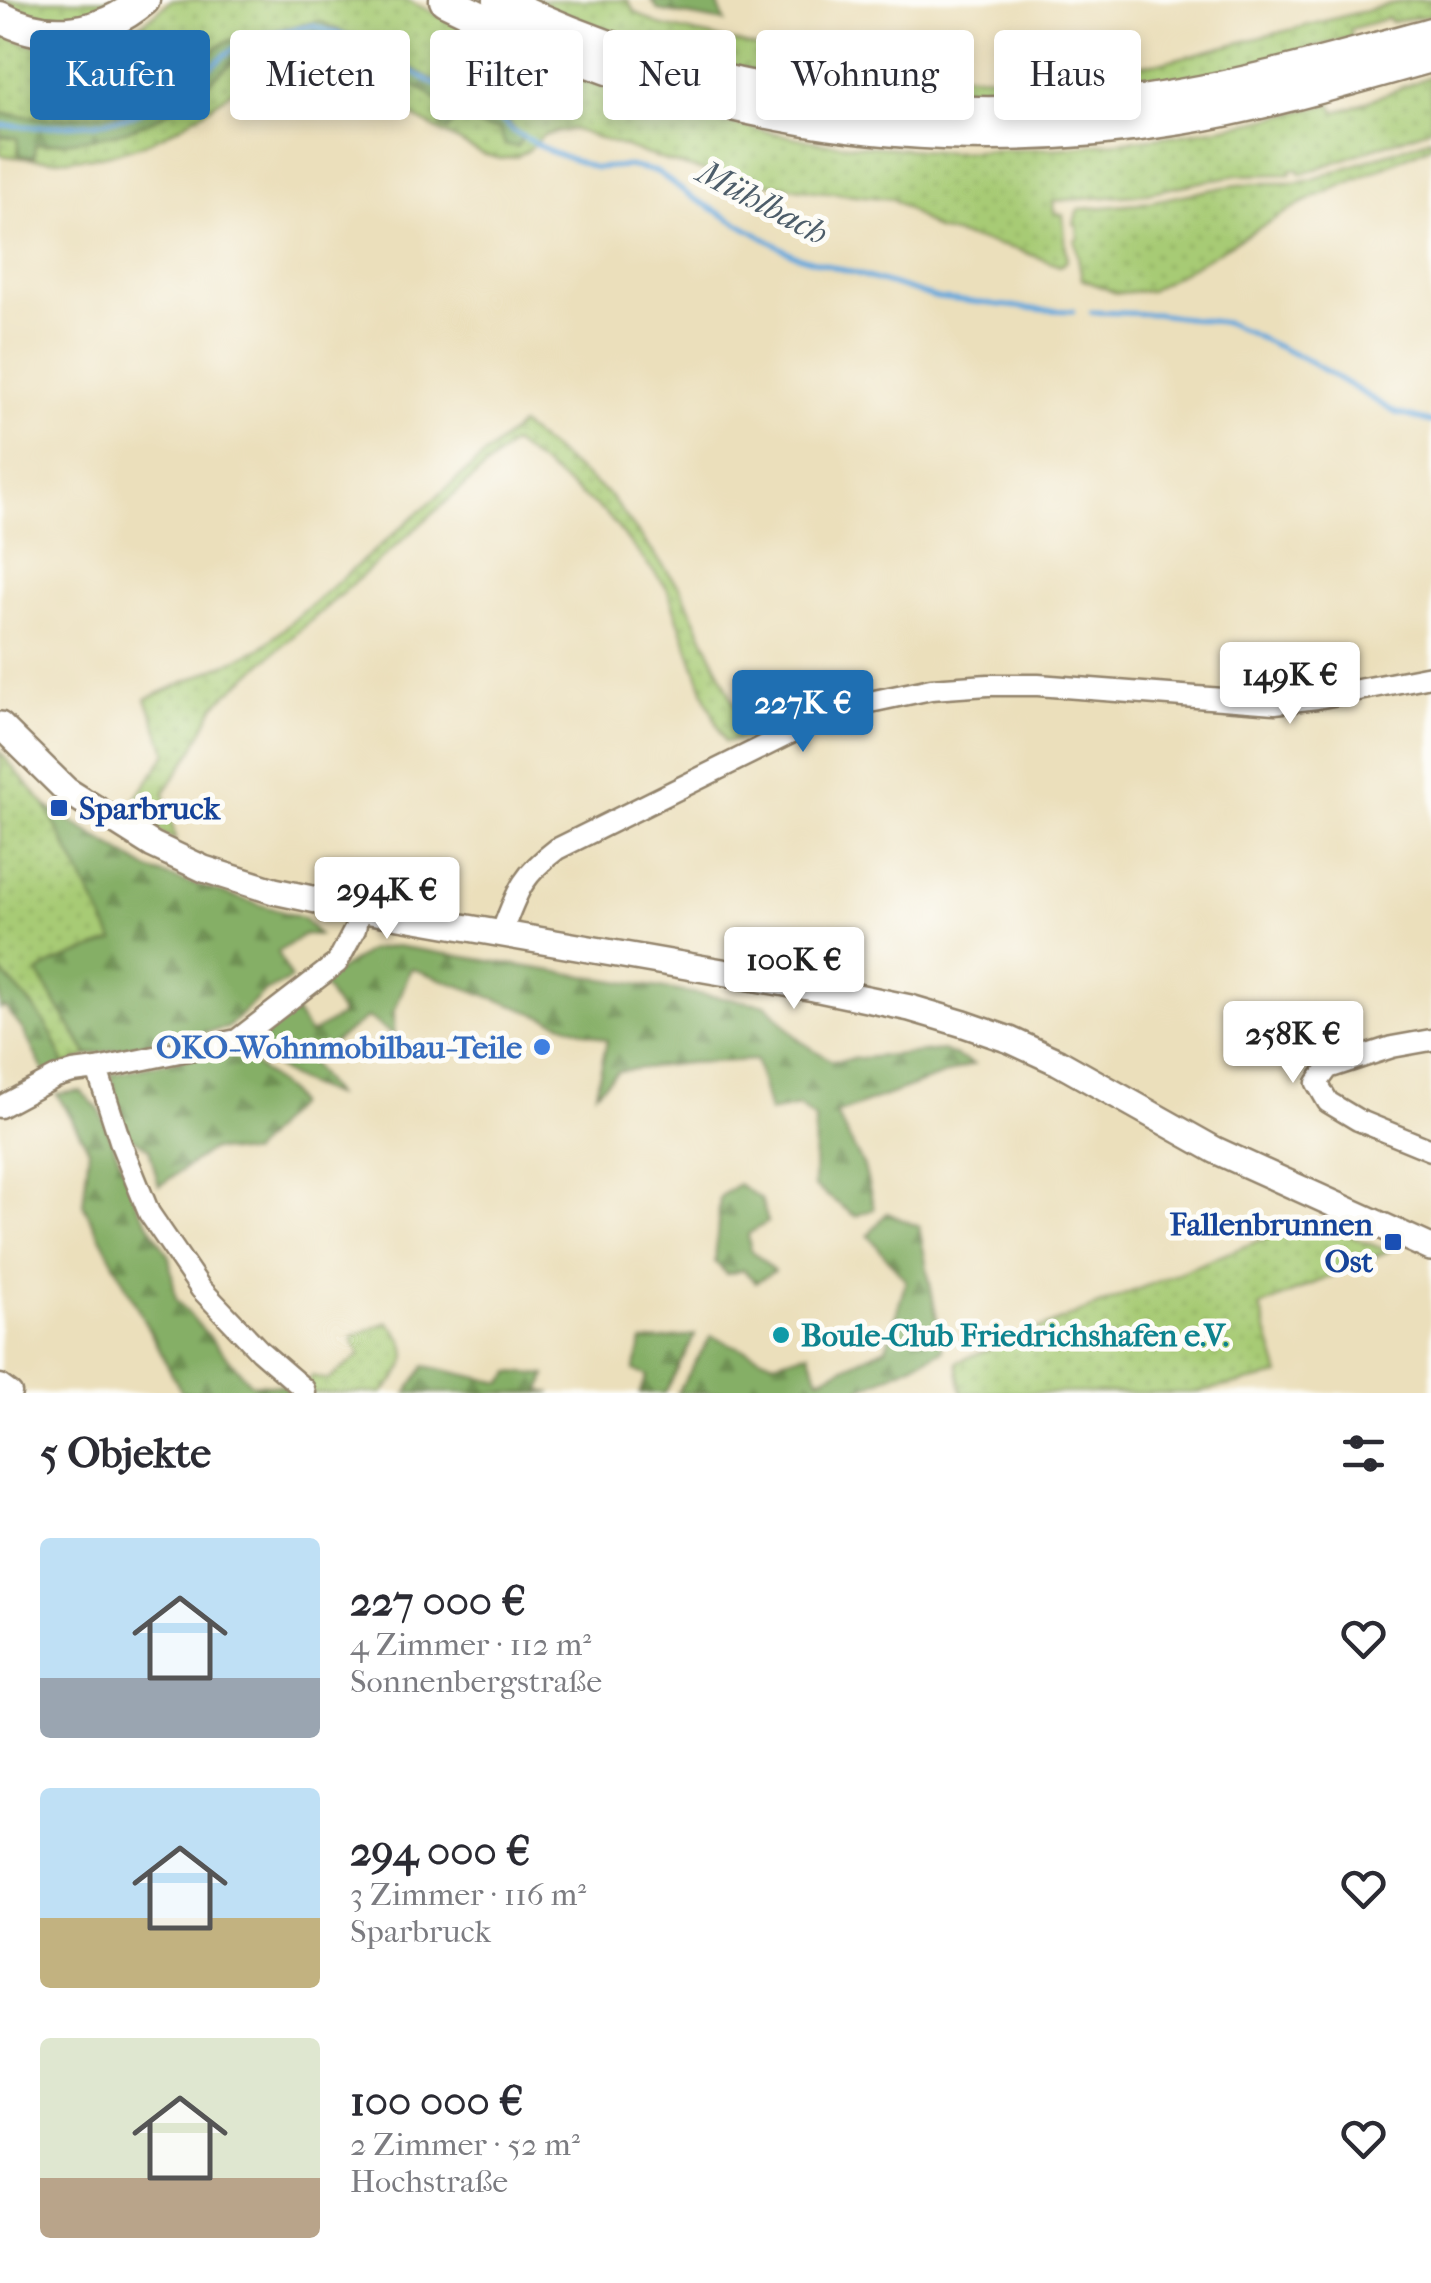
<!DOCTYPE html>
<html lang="de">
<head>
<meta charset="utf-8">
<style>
  :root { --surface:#fff; --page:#f2f2f3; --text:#2b2b33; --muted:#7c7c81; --accent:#1f6fb2 }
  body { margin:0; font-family:"IM FELL French Canon",serif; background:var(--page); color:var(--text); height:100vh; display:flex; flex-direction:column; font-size:38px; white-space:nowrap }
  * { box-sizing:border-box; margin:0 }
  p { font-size:32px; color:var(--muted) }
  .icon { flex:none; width:55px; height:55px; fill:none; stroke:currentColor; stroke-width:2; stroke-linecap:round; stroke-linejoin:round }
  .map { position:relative; height:1393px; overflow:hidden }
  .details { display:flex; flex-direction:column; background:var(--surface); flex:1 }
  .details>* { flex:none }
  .banner { position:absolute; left:30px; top:30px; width:1372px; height:90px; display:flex; gap:20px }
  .price { position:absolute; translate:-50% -85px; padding:0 22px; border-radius:10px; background:#fff; color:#222; font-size:32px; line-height:65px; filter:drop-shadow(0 2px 5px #0008) }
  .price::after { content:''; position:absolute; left:50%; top:60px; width:30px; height:22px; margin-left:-15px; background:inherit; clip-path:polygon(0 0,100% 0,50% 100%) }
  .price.current { background:var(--accent); color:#fff }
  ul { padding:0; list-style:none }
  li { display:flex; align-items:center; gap:30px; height:250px; padding:0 40px }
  li span { display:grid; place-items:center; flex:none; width:280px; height:200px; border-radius:10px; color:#555 }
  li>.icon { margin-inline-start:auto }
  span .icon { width:120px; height:120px; fill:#fffc; stroke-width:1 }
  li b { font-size:42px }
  h2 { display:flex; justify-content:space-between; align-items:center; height:120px; padding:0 40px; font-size:42px }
  .tag { padding:0 35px; border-radius:10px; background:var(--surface); box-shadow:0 5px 15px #0003; font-size:35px; line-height:90px }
  .tag.current { background:var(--accent); color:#fff }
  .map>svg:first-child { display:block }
</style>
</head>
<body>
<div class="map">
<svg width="1431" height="1393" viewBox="0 0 1431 1393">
  <defs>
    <pattern id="grass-dots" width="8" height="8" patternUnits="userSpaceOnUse" patternTransform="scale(2.5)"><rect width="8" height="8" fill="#a7cb75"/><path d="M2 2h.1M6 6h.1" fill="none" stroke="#91ae65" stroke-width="1.8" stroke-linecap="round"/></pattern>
    <pattern id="forest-firs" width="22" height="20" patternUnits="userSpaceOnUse" patternTransform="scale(2.5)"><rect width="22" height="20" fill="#85af66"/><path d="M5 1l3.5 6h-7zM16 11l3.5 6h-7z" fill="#6e8f53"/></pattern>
  </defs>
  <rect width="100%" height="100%" fill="#fdfcf7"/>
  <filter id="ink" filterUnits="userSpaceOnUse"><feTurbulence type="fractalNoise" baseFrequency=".01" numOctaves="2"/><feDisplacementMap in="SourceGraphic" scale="20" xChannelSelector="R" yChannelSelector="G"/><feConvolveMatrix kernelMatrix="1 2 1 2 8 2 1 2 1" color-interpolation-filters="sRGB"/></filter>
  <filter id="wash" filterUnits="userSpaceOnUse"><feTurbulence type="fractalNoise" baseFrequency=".0048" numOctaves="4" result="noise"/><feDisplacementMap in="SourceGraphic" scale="40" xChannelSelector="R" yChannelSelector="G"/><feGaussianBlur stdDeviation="2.25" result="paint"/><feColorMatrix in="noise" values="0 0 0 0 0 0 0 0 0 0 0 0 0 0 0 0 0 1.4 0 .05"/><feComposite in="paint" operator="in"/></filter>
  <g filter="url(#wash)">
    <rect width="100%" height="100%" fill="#ebdfbb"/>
    <path fill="url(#grass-dots)" stroke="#717a4a" stroke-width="2.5" d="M 1,0 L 122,0 C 77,22 45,24 1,0 Z
      M 171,0 L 407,0 L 497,44 L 564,73 L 633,98 L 716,121 L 822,143 L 950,152 L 1064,148 L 1178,135 L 1254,122 L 1331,104 L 1335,112 L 1350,108 L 1431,76 L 1431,128 L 1302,174 L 1300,174 L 1299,170 L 1291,169 L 1290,174 L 1236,175 L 1136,195 L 1053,201 L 1054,212 L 1063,215 L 1067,261 L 1060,266 L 1019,250 L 937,230 L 893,199 L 815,191 L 727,177 L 669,162 L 572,129 L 543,135 L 529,150 L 516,157 L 501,159 L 482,154 L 346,80 L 334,65 L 307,56 L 303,65 C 250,67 241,88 200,114 C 187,122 174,130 160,137 C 113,161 51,164 0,155 L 0,33 C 65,65 120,48 171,0 Z
      M 533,0 L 627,0 L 634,11 L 659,25 L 765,49 L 859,66 L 931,73 L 1015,77 L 1163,62 L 1407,0 L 1431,0 L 1431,15 L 1391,22 L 1389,18 L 1350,29 L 1352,37 C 1296,52 1240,69 1182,80 C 969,121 730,88 533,0 Z
      M 1431,138 L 1431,146 L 1302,203 L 1150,291 L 1116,293 L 1082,279 L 1075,240 L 1078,238 L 1077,225 L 1074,224 L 1077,212 L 1081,209 L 1138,204 L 1224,187 L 1253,183 L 1295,183 L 1314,179 Z
      M 520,425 L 609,495 L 681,589 L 750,737 L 725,742 L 707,701 L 667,588 L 607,515 L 513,443 L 215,705 L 194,748 L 164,793 L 176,840 L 125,815 L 167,753 L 146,699 L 260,649 Z
      M 0,752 L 46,806 L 115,942 L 53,963 L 38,973 L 88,1055 L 64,1066 C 51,1023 31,1003 0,971 Z
      M 1310,1220 L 1388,1251 L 1260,1307 L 1280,1375 L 1192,1393 L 962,1393 L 957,1362 Z
      M 388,1322 C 416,1350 409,1367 382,1393 L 312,1393 L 306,1386 L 312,1376 L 328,1380 L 360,1355 L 352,1337 Z"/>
    <path fill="url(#forest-firs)" stroke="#606c42" stroke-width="2.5" d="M 651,0 L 716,0 L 725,22 L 658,10 Z
      M 319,21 L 367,43 L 485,109 L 496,103 L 501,96 L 507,99 L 510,124 L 522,139 L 517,147 L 505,145 L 499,129 L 486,128 L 459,115 L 448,130 L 440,126 L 446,113 L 441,103 L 424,91 L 358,59 L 315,43 L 293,44 L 289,57 C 238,43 226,72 189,98 C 174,109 152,121 134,128 C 107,138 65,142 35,145 L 34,157 L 19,155 L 17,138 L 0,136 L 0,113 L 52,119 L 132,110 L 227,41 Z
      M 46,806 L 151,871 L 303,918 L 319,935 L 305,934 L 278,952 L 291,979 L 262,994 L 227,1028 L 88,1055 L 38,973 L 53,963 L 114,941 Z
      M 396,946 L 767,1005 L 799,1040 L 832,1061 L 943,1050 L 973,1064 L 836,1114 L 864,1167 L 874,1209 L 855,1216 L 814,1186 L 815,1119 L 799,1106 L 769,1112 L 756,1060 L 687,1063 L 618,1071 L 596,1092 L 607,1040 L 411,968 L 394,1012 L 394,1036 L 368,1017 L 309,1060 L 334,1095 C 299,1082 267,1072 255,1034 L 292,1007 L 310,1034 L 342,1015 L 321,982 L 370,950 Z
      M 0,971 C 31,1003 51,1023 64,1066 L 45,1074 L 23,1030 L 5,1007 L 0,1009 Z
      M 235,1048 L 290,1094 L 296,1104 L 250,1154 L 212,1149 L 159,1186 L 149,1148 L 125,1133 L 111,1074 Z
      M 81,1091 L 100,1111 L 139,1208 L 169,1257 L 176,1299 L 251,1384 L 287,1386 L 289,1393 L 182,1393 L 83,1204 L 89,1149 L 57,1094 Z
      M 738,1184 L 761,1199 L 768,1222 L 748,1234 L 750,1249 L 774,1271 L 756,1282 L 743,1270 L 727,1274 L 715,1262 L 720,1197 Z
      M 887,1213 L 919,1227 L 943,1350 L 853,1393 L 677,1393 L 711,1336 L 774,1362 L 809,1352 L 819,1379 L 886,1348 L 906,1281 L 868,1235 Z
      M 695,1335 L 665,1393 L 640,1393 L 647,1376 L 634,1370 L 642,1342 Z
      M 425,1366 L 502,1383 L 511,1372 L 546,1375 L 541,1391 L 552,1393 L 407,1393 Z"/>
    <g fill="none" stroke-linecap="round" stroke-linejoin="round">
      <path stroke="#68a9dc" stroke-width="5" d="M 500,119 L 504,90
        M 0,125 L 36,127 L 95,123 L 133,116 L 193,80 L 230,51 L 255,37 L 312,26 L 348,37 L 500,119 L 513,131 L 551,152 L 595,168 L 628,166 L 657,172 L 693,198 L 794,255 L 937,298 L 1044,310 L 1073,311
        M 1091,312 L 1156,314 L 1227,323 L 1309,361 L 1396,413 L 1431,422"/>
    </g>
  </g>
  <g filter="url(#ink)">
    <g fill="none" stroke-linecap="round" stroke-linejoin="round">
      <g stroke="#93846c" stroke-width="25">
        <path id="minor" d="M 501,934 C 517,893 520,877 557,849 L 803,727 L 870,702 L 931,689 L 988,685 L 1038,685 L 1275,703 L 1317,698 L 1431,676
          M 1431,1040 L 1392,1047 L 1328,1068 L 1317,1083 L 1328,1102 L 1358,1120 L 1431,1150
          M 97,1069 L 121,1144 L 149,1213 L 201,1289 L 260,1351 L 304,1389 L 305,1393
          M 0,1107 L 56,1077 L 73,1072 L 97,1069 L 237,1040 L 337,963 L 355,929 L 359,909
          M 0,1385 L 11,1393"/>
      </g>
      <g stroke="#93846c" stroke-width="30">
        <path id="major" d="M 0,725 L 66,790 L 153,845 L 204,869 L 274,891 L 359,909 L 814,988 L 910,1008 L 964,1024 L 1010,1040 L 1058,1062 L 1215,1150 L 1431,1248"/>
      </g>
      <g stroke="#93846c" stroke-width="35">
        <path id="highway" d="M 445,0 C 677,117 924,162 1181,119 C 1266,105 1348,80 1431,57
          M 499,0 C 694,94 920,132 1135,102 C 1236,88 1333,60 1431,33
          M 0,17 C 49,43 102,35 144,0"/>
      </g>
      <use href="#minor" stroke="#fff" stroke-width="20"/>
      <use href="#major" stroke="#fff" stroke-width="25"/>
      <use href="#highway" stroke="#fff" stroke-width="30"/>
    </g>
  </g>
  <g fill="#1a4fb4" stroke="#fdfcf7" stroke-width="4">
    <rect x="49" y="798" width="20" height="20" rx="5"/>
    <rect x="1383" y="1232" width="20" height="20" rx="5"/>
  </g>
  <circle fill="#3f7fe0" stroke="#fdfcf7" stroke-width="4" cx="542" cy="1047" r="10"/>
  <circle fill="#0f9aa8" stroke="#fdfcf7" stroke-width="4" cx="781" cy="1335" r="10"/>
  <g text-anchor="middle" stroke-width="10" stroke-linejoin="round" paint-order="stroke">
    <g font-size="32" font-weight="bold" fill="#164399" stroke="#fdfcf7" text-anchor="start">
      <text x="79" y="819">Sparbruck</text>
      <text x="1373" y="1235" text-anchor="end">Fallenbrunnen<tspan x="1373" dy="37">Ost</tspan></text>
    </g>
    <g font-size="32" font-weight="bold" fill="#366cbe" stroke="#fdfcf7" text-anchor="end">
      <text x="522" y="1058">OKO-Wohnmobilbau-Teile</text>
    </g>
    <g font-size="32" font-weight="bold" fill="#0d838f" stroke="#fdfcf7" text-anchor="start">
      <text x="801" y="1346">Boule-Club Friedrichshafen e.V.</text>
    </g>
    <g font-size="35" font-style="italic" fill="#4d5d6a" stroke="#fdfcf7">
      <text transform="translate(763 202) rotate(28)" y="12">Mühlbach</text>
    </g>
  </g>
</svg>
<b class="price" style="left:1290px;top:727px">149K €</b>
<b class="price current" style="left:803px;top:755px">227K €</b>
<b class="price" style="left:387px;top:942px">294K €</b>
<b class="price" style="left:794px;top:1012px">100K €</b>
<b class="price" style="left:1293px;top:1086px">258K €</b>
<div class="banner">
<a class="tag current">Kaufen</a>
<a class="tag">Mieten</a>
<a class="tag">Filter</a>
<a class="tag">Neu</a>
<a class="tag">Wohnung</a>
<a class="tag">Haus</a>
</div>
</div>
<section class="details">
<h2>5 Objekte<svg class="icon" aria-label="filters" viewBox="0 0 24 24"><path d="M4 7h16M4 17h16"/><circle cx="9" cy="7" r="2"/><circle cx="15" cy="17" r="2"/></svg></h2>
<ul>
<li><span style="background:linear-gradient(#bfe0f5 70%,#9aa5b1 0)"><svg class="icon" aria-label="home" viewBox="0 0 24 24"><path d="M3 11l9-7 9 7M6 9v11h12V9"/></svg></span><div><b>227 000 €</b><p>4 Zimmer · 112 m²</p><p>Sonnenbergstraße</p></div><svg class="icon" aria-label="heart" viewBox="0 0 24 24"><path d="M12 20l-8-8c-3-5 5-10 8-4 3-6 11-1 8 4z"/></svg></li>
<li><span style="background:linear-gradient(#bfe0f5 65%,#c2b280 0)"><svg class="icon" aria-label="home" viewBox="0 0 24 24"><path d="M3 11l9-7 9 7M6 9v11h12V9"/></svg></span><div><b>294 000 €</b><p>3 Zimmer · 116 m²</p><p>Sparbruck</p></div><svg class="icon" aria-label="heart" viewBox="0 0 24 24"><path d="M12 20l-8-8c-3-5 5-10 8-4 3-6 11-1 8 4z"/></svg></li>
<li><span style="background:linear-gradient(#dfe7d0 70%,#b9a48a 0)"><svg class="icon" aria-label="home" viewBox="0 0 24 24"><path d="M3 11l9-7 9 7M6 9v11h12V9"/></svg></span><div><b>100 000 €</b><p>2 Zimmer · 52 m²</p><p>Hochstraße</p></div><svg class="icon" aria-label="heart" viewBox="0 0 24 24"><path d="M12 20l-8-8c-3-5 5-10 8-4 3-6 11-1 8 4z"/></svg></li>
</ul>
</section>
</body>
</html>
